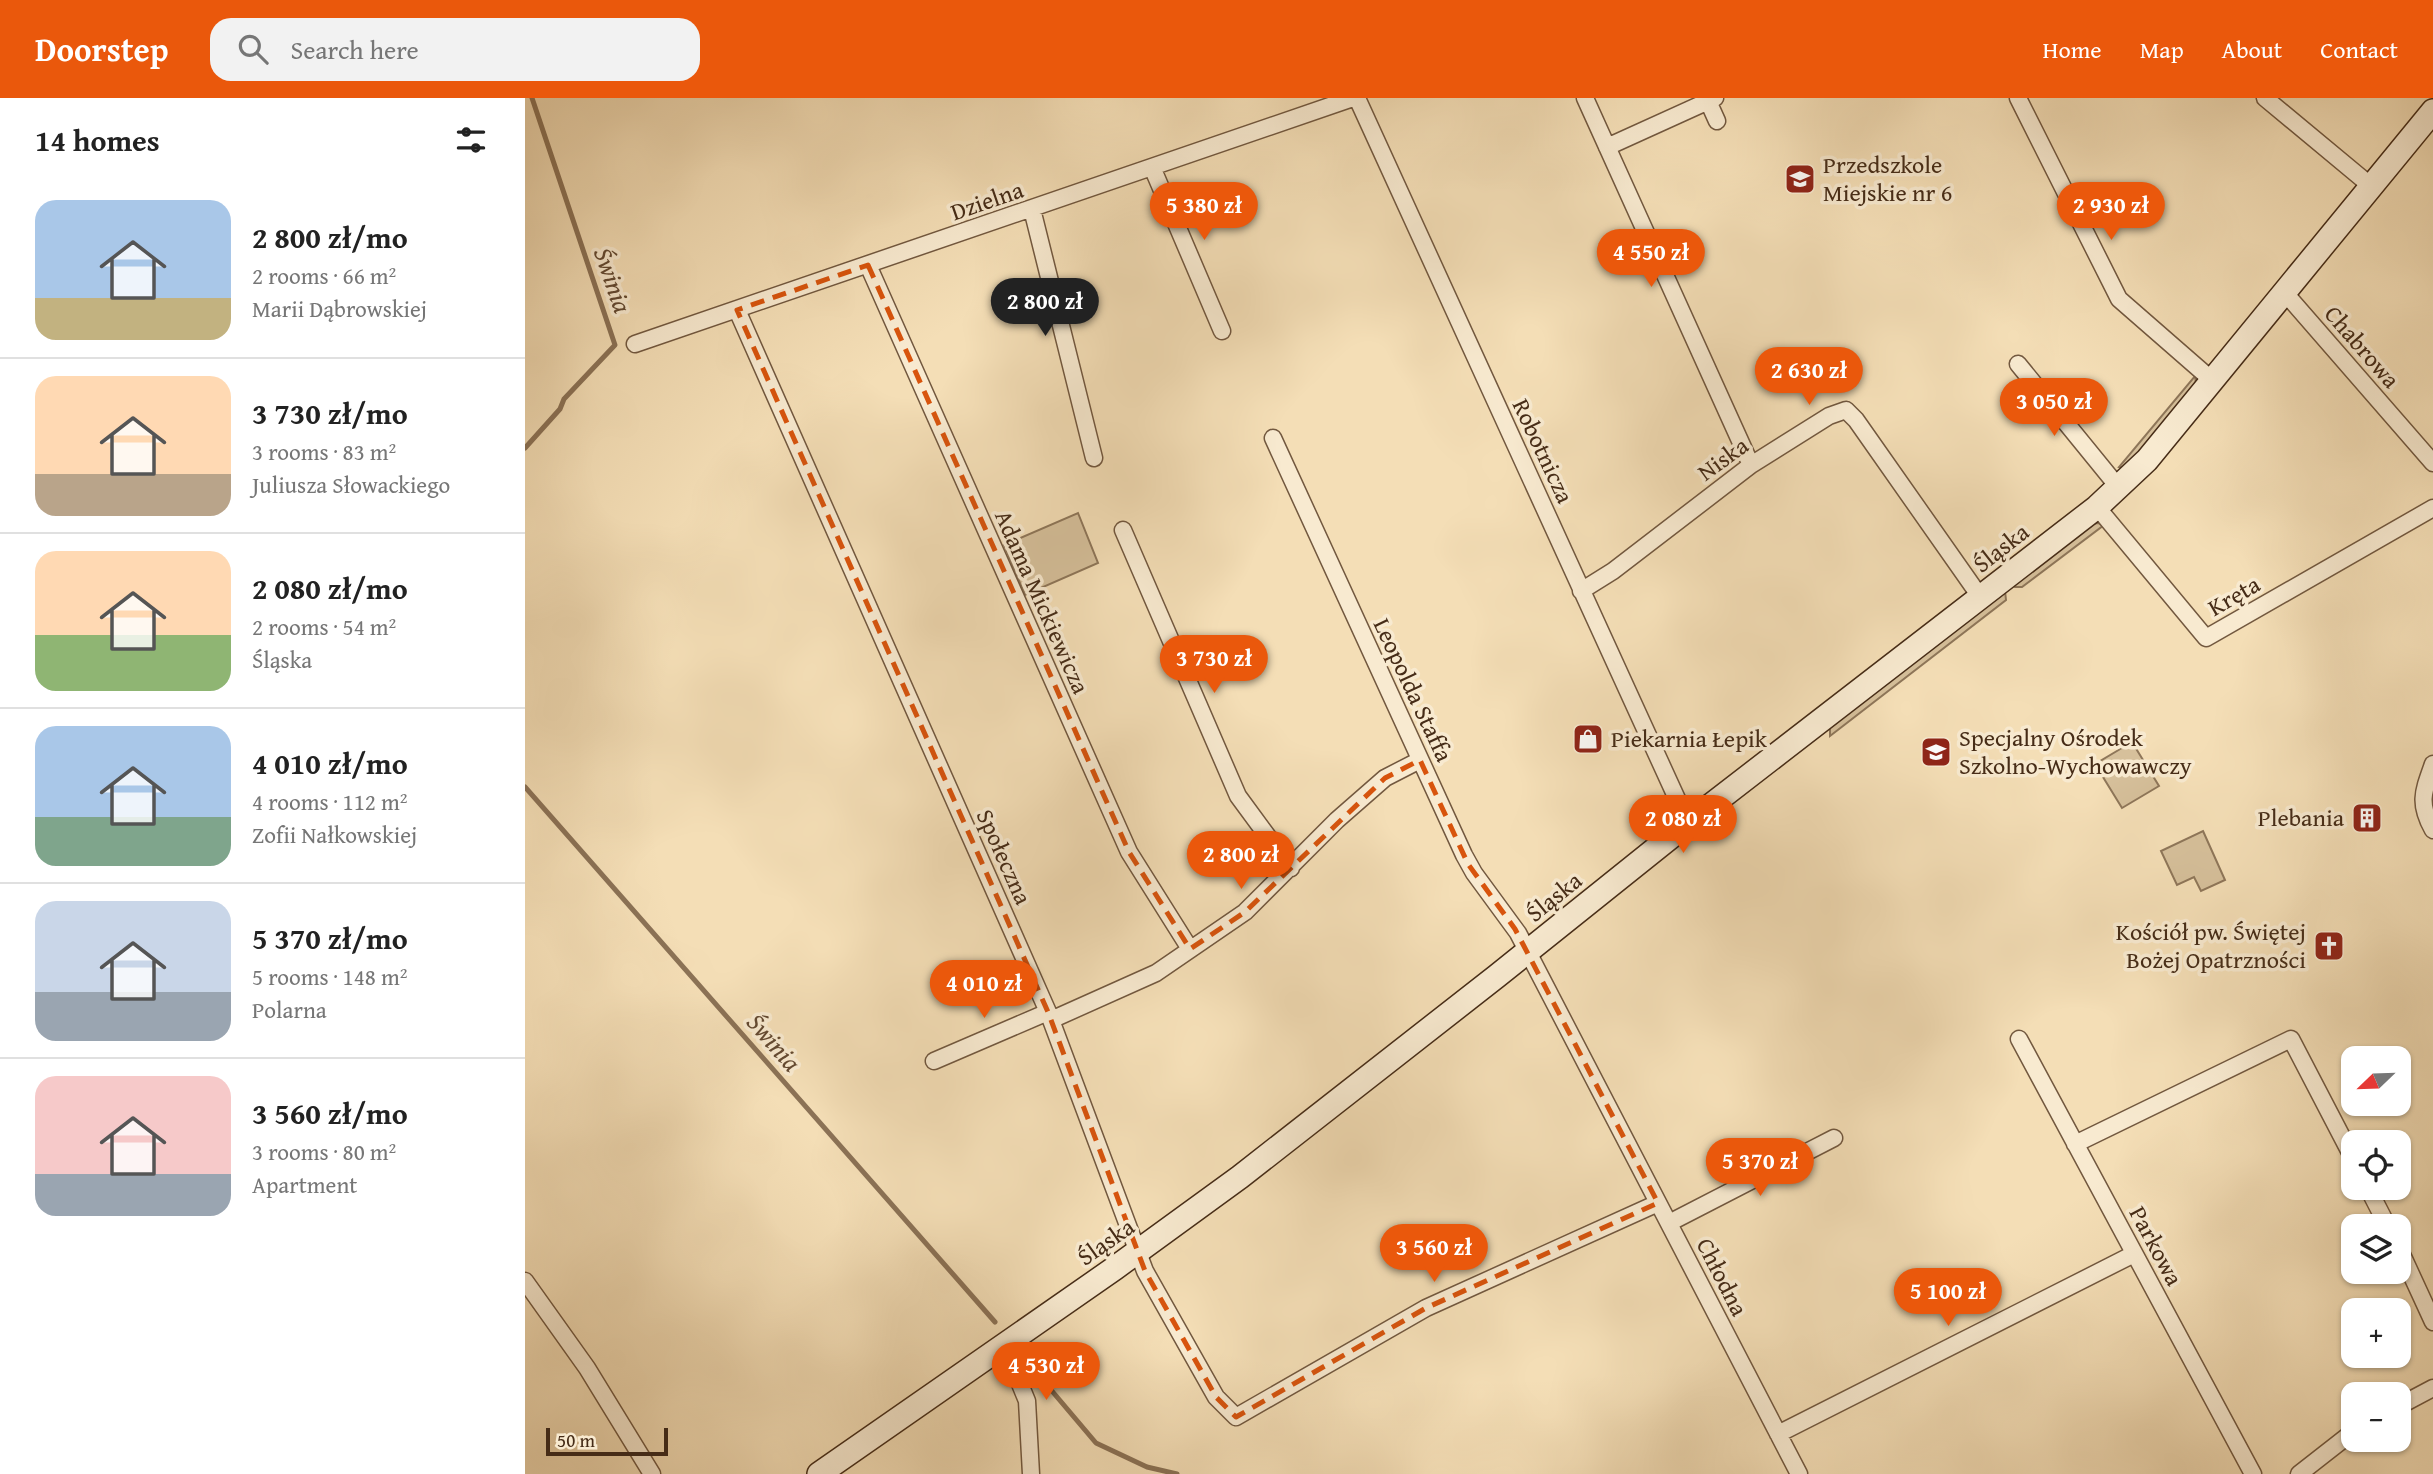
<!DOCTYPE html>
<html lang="en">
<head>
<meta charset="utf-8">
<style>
  :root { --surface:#fff; --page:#f2f2f2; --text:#222; --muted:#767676; --line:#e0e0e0; --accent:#ea580c }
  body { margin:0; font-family:"Gentium Book Plus",serif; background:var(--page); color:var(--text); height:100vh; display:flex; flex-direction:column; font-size:26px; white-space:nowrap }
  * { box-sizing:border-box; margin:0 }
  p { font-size:23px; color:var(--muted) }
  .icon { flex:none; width:38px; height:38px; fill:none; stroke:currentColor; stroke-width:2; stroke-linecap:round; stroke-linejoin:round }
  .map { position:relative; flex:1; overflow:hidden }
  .drawer { display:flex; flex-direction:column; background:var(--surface); width:525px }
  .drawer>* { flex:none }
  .needle { width:46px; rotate:247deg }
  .tools { position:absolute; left:1816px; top:948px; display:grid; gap:14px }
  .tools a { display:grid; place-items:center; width:70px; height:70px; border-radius:14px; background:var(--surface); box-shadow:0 2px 5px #0004; font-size:35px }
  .scale { position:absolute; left:21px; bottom:18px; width:122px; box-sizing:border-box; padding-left:7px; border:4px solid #462c17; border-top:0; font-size:19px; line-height:24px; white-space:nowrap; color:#462c17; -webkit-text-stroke:5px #f8ead0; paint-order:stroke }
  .price { position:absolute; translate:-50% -60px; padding:0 16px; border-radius:24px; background:var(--accent); color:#fff; font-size:23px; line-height:46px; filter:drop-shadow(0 2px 4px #0008) }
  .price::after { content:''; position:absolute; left:50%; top:42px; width:21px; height:16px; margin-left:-10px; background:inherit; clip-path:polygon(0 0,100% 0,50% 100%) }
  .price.current { background:#222; color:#fff }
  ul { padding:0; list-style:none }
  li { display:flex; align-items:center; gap:21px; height:175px; padding:0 35px }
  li+li { border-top:2px solid var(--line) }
  li span { display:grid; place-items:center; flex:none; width:196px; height:140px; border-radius:21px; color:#555 }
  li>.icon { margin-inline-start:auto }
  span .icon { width:84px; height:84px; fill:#fffc; stroke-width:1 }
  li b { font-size:30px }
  h2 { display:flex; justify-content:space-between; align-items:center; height:84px; padding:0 35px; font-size:30px }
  header { display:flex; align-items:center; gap:42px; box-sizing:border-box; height:98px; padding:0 35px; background:var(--accent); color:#fff }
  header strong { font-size:33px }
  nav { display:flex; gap:38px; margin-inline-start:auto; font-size:24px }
  .search { width:490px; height:63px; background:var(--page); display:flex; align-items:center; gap:18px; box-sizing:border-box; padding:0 24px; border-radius:21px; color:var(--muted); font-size:26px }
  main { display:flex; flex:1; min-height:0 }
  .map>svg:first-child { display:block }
</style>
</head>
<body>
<header>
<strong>Doorstep</strong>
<div class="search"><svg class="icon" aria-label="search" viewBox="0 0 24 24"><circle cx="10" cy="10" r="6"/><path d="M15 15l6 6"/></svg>Search here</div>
<nav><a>Home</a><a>Map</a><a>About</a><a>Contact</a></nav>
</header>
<main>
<section class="drawer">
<h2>14 homes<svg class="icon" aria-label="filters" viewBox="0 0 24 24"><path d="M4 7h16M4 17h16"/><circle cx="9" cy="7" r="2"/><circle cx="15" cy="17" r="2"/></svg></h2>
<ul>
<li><span style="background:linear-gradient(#a9c7e8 70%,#c2b280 0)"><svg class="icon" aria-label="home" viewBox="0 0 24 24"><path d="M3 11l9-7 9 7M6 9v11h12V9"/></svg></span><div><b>2 800 zł/mo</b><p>2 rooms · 66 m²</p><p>Marii Dąbrowskiej</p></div></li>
<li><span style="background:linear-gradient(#ffd9b3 70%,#b9a48a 0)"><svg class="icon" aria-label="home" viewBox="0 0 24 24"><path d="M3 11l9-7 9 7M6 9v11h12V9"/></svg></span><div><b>3 730 zł/mo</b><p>3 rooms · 83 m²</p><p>Juliusza Słowackiego</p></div></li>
<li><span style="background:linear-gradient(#ffd9b3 60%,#8fb573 0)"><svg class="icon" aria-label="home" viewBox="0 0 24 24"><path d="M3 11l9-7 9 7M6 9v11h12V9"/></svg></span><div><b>2 080 zł/mo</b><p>2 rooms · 54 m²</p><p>Śląska</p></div></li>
<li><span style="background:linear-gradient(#a9c7e8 65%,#7fa58c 0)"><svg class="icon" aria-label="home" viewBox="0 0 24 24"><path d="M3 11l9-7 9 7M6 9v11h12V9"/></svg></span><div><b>4 010 zł/mo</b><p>4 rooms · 112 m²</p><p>Zofii Nałkowskiej</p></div></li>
<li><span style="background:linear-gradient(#c9d6e8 65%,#9aa5b1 0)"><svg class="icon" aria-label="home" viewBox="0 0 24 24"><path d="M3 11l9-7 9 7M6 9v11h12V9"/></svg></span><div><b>5 370 zł/mo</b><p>5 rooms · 148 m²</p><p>Polarna</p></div></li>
<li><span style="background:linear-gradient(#f6c9c9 70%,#9aa5b1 0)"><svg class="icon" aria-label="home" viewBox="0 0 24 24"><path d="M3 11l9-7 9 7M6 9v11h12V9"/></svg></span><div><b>3 560 zł/mo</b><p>3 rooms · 80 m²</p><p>Apartment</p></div></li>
</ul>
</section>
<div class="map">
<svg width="1908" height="1376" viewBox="0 0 1908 1376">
  <rect width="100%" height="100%" fill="#f4deb6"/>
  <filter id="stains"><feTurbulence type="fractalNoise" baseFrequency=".00286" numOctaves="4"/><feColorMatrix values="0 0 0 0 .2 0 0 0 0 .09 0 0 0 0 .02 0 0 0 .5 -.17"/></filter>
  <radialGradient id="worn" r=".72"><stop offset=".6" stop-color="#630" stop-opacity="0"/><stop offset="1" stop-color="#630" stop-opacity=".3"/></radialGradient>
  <path fill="#d6c09b" stroke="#8e7659" stroke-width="2" d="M 1670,278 L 1671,285 L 1635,331 L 1599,370 L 1594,369 Z
    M 553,415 L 573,465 L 500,497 L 479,447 Z
    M 1573,425 L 1579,427 L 1497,489 L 1490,489 L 1488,487 L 1567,426 Z
    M 1480,493 L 1481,502 L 1305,638 L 1305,628 Z
    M 1607,644 L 1634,688 L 1597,710 L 1570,666 Z
    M 1678,733 L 1700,782 L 1676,793 L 1669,779 L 1652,787 L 1636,753 Z"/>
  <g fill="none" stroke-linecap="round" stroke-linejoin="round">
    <path stroke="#8b7256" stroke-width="5" d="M 0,350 L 35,311 L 39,301 L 90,247 L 7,0
      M 0,689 L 470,1224
      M 499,1260 L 571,1345 L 622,1369 L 652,1376"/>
    <g stroke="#72583f" stroke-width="19">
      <path id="street" d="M 832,0 L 1163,725
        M 1060,0 L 1226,367
        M 1493,0 L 1594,201 L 1688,283
        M 1740,0 L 1846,88
        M 1183,3 L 1192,23
        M 1082,49 L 1190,0
        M 627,69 L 697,233
        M 507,111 L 569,360
        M 343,167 L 604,754 L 665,851
        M 1760,195 L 1908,365
        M 212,212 L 523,914 L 620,1173 L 691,1299 L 711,1319 L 901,1210 L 1133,1105
        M 110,246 L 828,0
        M 1493,266 L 1594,390
        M 748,340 L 939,757 L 949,775 L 993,835 L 1274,1376
        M 1572,409 L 1681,540 L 1908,410
        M 598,432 L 713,698 L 766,770
        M 1056,493 L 1088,473 L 1226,367 L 1304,318 L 1321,312 L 1331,322 L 1456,500
        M 1908,666 C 1898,694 1893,705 1908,732
        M 526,922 L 631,875 L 720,814 L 812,722 L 860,680 L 895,662
        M 1494,941 L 1728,1376
        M 409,963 L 523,914
        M 1550,1046 L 1766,941 L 1829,1062
        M 1843,1090 L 1863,1129
        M 1144,1125 L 1309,1040
        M 1874,1150 L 1908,1224
        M 0,1183 L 62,1270 L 127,1376
        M 473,1252 L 493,1281 L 502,1303 L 506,1376
        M 1874,1308 L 1908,1290
        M 1253,1336 L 1609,1156
        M 1774,1376 L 1829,1333"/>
    </g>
    <g stroke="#462c17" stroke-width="26">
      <path id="secondary" d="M 294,1376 L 590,1170 L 715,1079 L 972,878 L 1163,725 L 1572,409 L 1622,362 L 1908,13"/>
    </g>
    <use href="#street" stroke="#f8ead0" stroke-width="16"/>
    <use href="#secondary" stroke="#f8ead0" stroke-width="23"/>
  </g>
  <path fill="none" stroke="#d8540d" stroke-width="5" stroke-dasharray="14 9" stroke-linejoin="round" d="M 343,167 L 604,754 L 665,851 L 720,814 L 860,680 L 895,662 L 943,766 L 990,831 L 1133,1105 L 901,1210 L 711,1319 L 691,1299 L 620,1173 L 523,914 L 212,212 Z"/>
  <defs>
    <g id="school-square" transform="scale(1.575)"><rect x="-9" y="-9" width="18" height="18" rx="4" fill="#8f2418" stroke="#f8ead0"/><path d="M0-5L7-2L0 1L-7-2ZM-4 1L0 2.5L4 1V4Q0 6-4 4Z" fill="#fff"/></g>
    <g id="shop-square" transform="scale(1.575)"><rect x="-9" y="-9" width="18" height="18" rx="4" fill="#8f2418" stroke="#f8ead0"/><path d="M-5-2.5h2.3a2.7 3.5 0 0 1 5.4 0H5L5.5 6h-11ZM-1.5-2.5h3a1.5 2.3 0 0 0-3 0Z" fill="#fff"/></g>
    <g id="building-square" transform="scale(1.575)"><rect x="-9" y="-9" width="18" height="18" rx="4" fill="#8f2418" stroke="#f8ead0"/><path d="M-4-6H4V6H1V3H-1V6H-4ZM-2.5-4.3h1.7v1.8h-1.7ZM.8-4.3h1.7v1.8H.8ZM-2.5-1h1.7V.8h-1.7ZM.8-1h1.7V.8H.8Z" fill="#fff"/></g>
    <g id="church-square" transform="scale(1.575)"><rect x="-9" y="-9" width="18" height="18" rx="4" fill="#8f2418" stroke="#f8ead0"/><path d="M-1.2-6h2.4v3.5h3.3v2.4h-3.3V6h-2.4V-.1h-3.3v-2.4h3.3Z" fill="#fff"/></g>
  </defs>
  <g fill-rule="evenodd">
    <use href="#school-square" x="1275" y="81"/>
    <use href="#shop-square" x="1063" y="641"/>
    <use href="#school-square" x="1411" y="654"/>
    <use href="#building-square" x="1842" y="720"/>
    <use href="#church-square" x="1804" y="848"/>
  </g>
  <g text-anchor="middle" stroke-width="7" stroke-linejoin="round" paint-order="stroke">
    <g font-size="24" fill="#462c17" stroke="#f8ead0" text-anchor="start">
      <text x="1298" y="75">Przedszkole<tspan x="1298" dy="28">Miejskie nr 6</tspan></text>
      <text x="1434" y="648">Specjalny Ośrodek<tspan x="1434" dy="28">Szkolno-Wychowawczy</tspan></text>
      <text x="1086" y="649">Piekarnia Łepik</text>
      <text x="1819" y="728" text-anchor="end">Plebania</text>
      <text x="1781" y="842" text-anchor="end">Kościół pw. Świętej<tspan x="1781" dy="28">Bożej Opatrzności</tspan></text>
    </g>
    <g font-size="24" fill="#462c17" stroke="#f8ead0">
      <text transform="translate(462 103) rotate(-19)" y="8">Dzielna</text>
      <text transform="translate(1837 249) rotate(49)" y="8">Chabrowa</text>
      <text transform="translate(1018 353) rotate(65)" y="8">Robotnicza</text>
      <text transform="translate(1198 361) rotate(-36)" y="8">Niska</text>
      <text transform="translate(1476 450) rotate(-38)" y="8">Śląska</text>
      <text transform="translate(1709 498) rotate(-30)" y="8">Kręta</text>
      <text transform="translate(517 504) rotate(66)" y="8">Adama Mickiewicza</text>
      <text transform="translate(888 592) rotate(65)" y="8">Leopolda Staffa</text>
      <text transform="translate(479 759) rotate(66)" y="8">Społeczna</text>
      <text transform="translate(1029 799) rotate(-39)" y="8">Śląska</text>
      <text transform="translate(581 1144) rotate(-35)" y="8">Śląska</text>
      <text transform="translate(1631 1148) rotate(62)" y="8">Parkowa</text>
      <text transform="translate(1197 1179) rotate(63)" y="8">Chłodna</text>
    </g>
    <g font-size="26" font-style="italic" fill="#634931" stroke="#f8ead0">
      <text transform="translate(88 182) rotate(71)" y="9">Świnia</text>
      <text transform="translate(249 944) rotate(49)" y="9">Świnia</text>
    </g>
  </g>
  <rect width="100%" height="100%" filter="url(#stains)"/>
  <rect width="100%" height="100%" fill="url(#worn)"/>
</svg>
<div class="tools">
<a><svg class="needle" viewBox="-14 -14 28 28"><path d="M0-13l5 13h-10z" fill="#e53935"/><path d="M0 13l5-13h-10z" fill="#767676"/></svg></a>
<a><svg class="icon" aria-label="locate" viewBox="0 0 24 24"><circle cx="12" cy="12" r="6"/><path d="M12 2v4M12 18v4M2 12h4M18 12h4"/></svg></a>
<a><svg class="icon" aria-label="layers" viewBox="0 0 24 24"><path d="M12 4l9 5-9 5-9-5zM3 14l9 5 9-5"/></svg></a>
<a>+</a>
<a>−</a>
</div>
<div class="scale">50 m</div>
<b class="price" style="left:679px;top:144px">5 380 zł</b>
<b class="price" style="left:1586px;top:144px">2 930 zł</b>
<b class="price" style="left:1126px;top:191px">4 550 zł</b>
<b class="price current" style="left:520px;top:240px">2 800 zł</b>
<b class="price" style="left:1284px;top:309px">2 630 zł</b>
<b class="price" style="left:1529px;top:340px">3 050 zł</b>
<b class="price" style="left:689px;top:597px">3 730 zł</b>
<b class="price" style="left:1158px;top:757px">2 080 zł</b>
<b class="price" style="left:716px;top:793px">2 800 zł</b>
<b class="price" style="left:459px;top:922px">4 010 zł</b>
<b class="price" style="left:1235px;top:1100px">5 370 zł</b>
<b class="price" style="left:909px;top:1186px">3 560 zł</b>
<b class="price" style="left:1423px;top:1230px">5 100 zł</b>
<b class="price" style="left:521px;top:1304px">4 530 zł</b>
</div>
</main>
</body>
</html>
